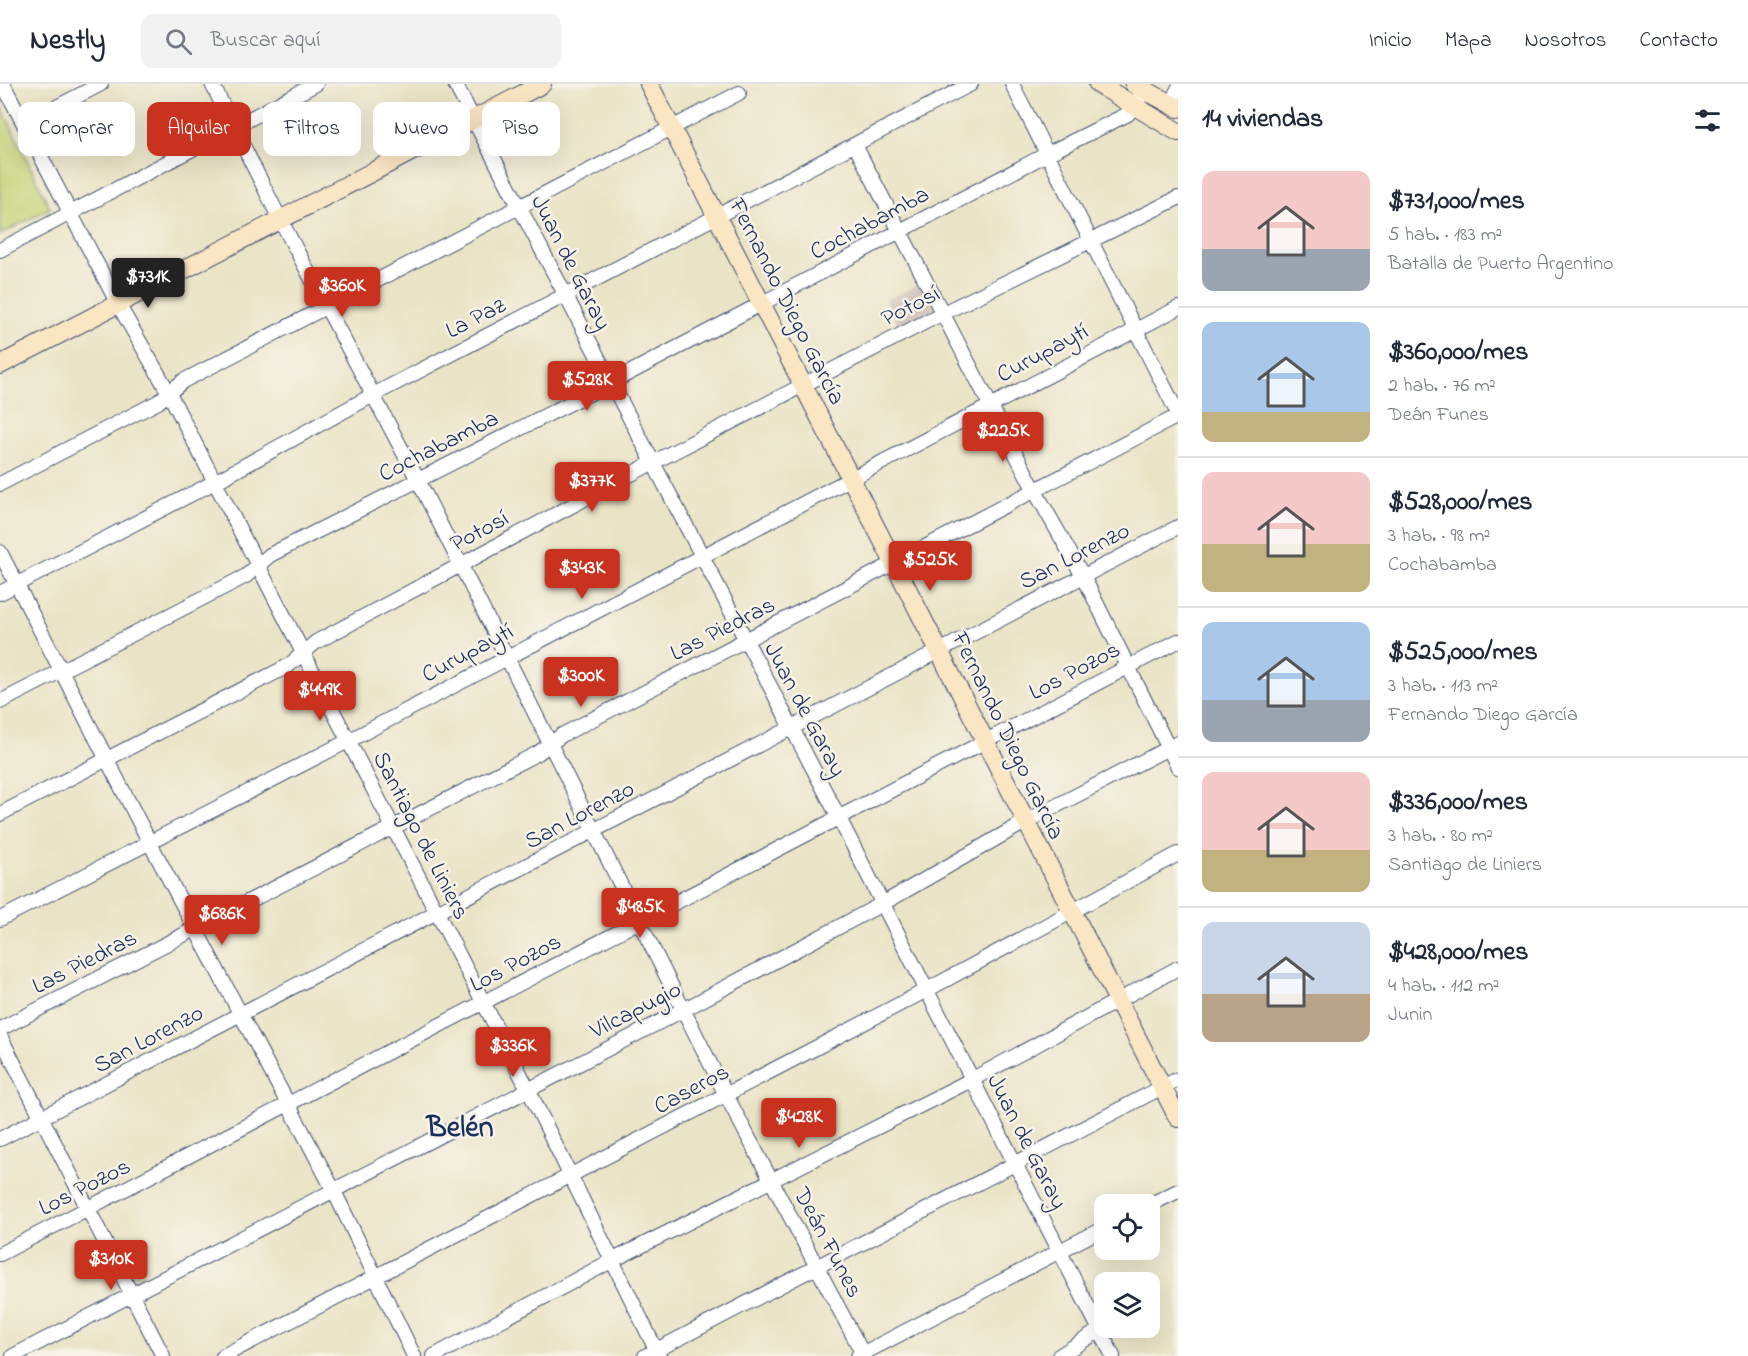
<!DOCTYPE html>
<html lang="es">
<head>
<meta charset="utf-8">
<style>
  :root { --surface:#fff; --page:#f2f2f3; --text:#1f2937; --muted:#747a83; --line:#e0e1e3; --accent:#c8321e }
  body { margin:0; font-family:"Indie Flower",sans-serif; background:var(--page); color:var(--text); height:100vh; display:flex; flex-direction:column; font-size:22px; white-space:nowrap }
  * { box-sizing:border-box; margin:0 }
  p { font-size:20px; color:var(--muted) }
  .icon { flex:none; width:33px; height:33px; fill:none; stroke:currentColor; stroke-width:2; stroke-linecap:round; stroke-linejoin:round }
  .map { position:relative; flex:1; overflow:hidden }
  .drawer { display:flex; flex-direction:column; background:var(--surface); width:570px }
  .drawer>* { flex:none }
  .hud { position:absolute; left:18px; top:18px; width:570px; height:54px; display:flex; gap:12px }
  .buttons { position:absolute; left:1094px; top:1110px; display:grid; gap:12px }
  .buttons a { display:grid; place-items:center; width:66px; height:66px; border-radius:12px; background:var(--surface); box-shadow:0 6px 24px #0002; font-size:30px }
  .price { position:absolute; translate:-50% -51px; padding:0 14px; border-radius:6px; background:var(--accent); color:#fff; font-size:20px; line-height:39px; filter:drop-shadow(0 2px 3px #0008) }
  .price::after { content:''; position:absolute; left:50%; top:36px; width:18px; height:14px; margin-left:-9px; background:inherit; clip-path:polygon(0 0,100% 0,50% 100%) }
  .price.on { background:#222; color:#fff }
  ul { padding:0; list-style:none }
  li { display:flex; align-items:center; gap:18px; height:150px; padding:0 24px }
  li+li { border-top:2px solid var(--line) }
  li span { display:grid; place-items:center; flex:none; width:168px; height:120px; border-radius:12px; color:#555 }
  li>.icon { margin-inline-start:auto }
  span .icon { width:72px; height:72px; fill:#fffc; stroke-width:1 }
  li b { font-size:26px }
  h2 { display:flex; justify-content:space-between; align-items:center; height:72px; padding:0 24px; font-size:26px }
  .pill { padding:0 21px; border-radius:12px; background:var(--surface); box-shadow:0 6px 24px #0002; font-size:21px; line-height:54px }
  .pill.on { background:var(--accent); color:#fff }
  header { display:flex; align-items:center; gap:36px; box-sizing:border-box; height:84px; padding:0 30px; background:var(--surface); border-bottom:2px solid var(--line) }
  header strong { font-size:28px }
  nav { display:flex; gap:33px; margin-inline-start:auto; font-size:21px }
  .search { width:420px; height:54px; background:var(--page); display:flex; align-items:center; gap:15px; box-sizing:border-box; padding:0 21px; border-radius:12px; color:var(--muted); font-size:22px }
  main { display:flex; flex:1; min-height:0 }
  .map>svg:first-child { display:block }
</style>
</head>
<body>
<header>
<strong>Nestly</strong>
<div class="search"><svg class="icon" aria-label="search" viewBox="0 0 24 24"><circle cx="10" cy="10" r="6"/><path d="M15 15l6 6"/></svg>Buscar aquí</div>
<nav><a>Inicio</a><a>Mapa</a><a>Nosotros</a><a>Contacto</a></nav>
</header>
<main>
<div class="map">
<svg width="1178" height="1272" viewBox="0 0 1178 1272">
  <rect width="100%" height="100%" fill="#f7f3e8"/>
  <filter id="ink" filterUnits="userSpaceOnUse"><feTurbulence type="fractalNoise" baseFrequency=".0167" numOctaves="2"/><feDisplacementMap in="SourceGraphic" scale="12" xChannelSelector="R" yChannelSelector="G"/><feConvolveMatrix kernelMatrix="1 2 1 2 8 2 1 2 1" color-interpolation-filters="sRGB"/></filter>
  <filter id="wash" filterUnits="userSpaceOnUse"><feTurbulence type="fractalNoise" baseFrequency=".008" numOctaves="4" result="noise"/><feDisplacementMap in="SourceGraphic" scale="24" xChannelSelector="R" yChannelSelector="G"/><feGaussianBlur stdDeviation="1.35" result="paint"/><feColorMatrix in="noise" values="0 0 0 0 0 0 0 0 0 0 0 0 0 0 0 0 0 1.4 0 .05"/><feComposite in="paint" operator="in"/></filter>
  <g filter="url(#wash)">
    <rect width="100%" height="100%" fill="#eae4c6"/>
    <path fill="#cdc2b9" d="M 923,199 L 937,227 L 901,245 L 886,216 Z"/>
    <path fill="#c4d376" stroke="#70816a" stroke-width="1.5" d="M 0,20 L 50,124 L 0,151 Z"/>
  </g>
  <g filter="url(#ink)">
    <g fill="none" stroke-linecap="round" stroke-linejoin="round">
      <g stroke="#3a4a6e" stroke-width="16">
        <path id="minor" d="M 3,0 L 118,220 L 169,309 L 528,1005 L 659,1272
          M 212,0 L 280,135 L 418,396 L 726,1011 L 864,1272
          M 455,0 L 839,734 L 1113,1272
          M 1012,0 L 1178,330
          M 1171,19 L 1178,5
          M 24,40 L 101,0
          M 855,61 L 1035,407 L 1083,492 L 1178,683
          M 0,166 L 316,0
          M 0,400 L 158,318 L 183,297 L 739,9
          M 0,468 L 150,759 L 333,1105 L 414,1272
          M 0,509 L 213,399 L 373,311 L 971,0
          M 0,618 L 246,492 L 270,471 L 610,299 L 1047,70 L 1128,30 L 1145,6
          M 0,730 L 288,582 L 316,558 L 652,379 L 943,229 L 1178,114
          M 0,835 L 348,657 L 1178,224
          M 0,945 L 538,669 L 562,651 L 1178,332
          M 0,952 L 163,1272
          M 0,1055 L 1178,443
          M 1149,1121 L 1178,1107
          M 0,1170 L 1178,557
          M 13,1272 L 683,926 L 882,820 L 1025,738 L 1178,659
          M 223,1272 L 925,907 L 1178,770
          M 434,1272 L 613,1176 L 971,996 L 1178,884
          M 645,1272 L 1178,995
          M 858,1272 L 1104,1144
          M 1059,1272 L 1100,1246"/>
      </g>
      <g stroke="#3a4a6e" stroke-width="20">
        <path id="secondary" d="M 649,0 L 1178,1034
          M 1098,0 L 1178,48
          M 1134,0 L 1178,24
          M 0,281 L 542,0"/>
      </g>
      <use href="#minor" stroke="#fff" stroke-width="14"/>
      <use href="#secondary" stroke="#fbe6c4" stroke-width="18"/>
    </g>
  </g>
  <g text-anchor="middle" stroke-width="5" stroke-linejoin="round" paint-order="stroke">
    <g font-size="24" fill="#1b2f5e" stroke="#f7f3e8">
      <text transform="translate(869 138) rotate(-28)" y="8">Cochabamba</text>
      <text transform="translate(572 178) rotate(63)" y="8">Juan de Garay</text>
      <text transform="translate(788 217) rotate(63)" y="8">Fernando Diego García</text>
      <text transform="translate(910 221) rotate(-27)" y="8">Potosí</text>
      <text transform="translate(475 233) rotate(-27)" y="8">La Paz</text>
      <text transform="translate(1042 268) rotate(-28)" y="8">Curupaytí</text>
      <text transform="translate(438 361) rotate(-27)" y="8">Cochabamba</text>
      <text transform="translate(479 446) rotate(-28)" y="8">Potosí</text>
      <text transform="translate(1074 471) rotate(-27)" y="8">San Lorenzo</text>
      <text transform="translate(722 544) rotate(-27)" y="8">Las Piedras</text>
      <text transform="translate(467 568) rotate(-28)" y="8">Curupaytí</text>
      <text transform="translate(1074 586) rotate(-28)" y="8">Los Pozos</text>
      <text transform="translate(806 625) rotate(62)" y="8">Juan de Garay</text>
      <text transform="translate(1009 651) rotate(64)" y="8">Fernando Diego García</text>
      <text transform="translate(579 730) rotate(-28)" y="8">San Lorenzo</text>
      <text transform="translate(422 751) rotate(63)" y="8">Santiago de Liniers</text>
      <text transform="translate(84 877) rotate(-27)" y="8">Las Piedras</text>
      <text transform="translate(515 878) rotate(-28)" y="8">Los Pozos</text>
      <text transform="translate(635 925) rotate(-27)" y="8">Vilcapugio</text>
      <text transform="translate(148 954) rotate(-28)" y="8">San Lorenzo</text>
      <text transform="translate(691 1004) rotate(-28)" y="8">Caseros</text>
      <text transform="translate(1028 1057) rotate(63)" y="8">Juan de Garay</text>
      <text transform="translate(84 1102) rotate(-27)" y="8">Los Pozos</text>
      <text transform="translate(829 1158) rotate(62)" y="8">Deán Funes</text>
    </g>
    <g font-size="30" font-weight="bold" fill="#1b2f5e" stroke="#f7f3e8">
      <text x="460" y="1052">Belén</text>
    </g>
  </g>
</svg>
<div class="buttons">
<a><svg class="icon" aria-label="locate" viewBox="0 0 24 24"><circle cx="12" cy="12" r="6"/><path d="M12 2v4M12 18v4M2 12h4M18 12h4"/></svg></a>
<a><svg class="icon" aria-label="layers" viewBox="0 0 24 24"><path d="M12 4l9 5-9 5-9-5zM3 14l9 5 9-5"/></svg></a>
</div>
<b class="price on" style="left:148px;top:225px">$731K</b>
<b class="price" style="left:342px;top:234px">$360K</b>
<b class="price" style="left:587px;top:328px">$528K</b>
<b class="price" style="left:1003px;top:379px">$225K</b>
<b class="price" style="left:592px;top:429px">$377K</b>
<b class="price" style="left:930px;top:508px">$525K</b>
<b class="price" style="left:582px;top:516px">$343K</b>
<b class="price" style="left:581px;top:624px">$300K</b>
<b class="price" style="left:320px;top:638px">$449K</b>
<b class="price" style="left:640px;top:855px">$485K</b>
<b class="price" style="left:222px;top:862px">$686K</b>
<b class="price" style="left:513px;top:994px">$336K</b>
<b class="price" style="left:799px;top:1065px">$428K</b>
<b class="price" style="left:111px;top:1207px">$310K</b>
<div class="hud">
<a class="pill">Comprar</a>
<a class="pill on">Alquilar</a>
<a class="pill">Filtros</a>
<a class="pill">Nuevo</a>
<a class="pill">Piso</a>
</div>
</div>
<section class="drawer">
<h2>14 viviendas<svg class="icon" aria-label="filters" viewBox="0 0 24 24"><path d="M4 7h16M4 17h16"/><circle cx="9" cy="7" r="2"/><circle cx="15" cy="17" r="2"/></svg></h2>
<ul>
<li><span style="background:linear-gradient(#f6c9c9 65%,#9aa5b1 0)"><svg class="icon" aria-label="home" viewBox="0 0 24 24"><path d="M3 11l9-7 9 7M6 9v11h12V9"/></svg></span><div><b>$731,000/mes</b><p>5 hab. · 183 m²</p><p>Batalla de Puerto Argentino</p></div></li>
<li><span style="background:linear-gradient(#a9c7e8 75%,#c2b280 0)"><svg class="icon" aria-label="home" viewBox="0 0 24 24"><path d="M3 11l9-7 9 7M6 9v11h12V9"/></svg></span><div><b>$360,000/mes</b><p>2 hab. · 76 m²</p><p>Deán Funes</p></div></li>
<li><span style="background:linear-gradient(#f6c9c9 60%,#c2b280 0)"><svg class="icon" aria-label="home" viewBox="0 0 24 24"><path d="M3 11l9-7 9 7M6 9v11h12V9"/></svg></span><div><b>$528,000/mes</b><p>3 hab. · 98 m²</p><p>Cochabamba</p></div></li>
<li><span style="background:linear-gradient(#a9c7e8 65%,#9aa5b1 0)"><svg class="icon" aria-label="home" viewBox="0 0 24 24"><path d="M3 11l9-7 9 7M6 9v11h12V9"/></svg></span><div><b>$525,000/mes</b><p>3 hab. · 113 m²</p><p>Fernando Diego García</p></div></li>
<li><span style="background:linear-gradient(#f6c9c9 65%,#c2b280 0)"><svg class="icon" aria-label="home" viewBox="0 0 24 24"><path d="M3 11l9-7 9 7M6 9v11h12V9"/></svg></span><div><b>$336,000/mes</b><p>3 hab. · 80 m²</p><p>Santiago de Liniers</p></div></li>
<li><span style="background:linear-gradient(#c9d6e8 60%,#b9a48a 0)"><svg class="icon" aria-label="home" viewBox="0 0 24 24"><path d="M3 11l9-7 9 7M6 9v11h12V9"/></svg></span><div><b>$428,000/mes</b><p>4 hab. · 112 m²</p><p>Junin</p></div></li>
</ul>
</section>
</main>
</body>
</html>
